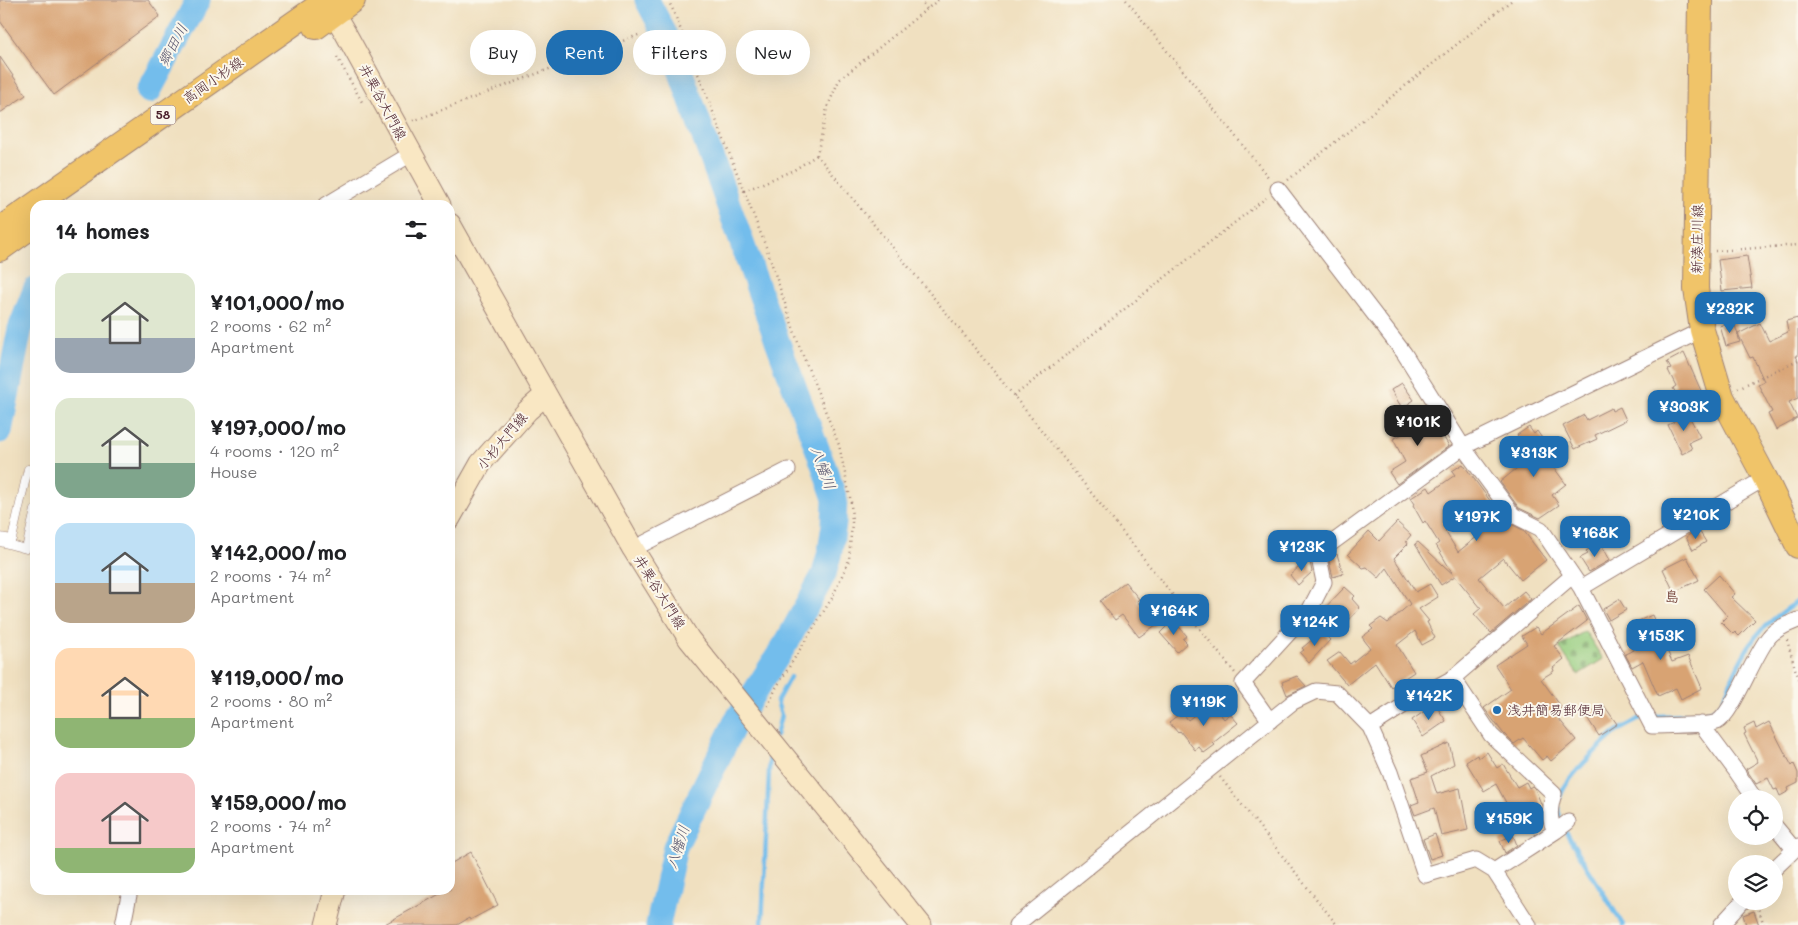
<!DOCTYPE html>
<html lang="en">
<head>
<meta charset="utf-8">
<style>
  :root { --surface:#fff; --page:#f2f2f2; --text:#202124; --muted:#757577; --accent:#1f6fb2 }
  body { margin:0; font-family:Mali,"Klee One",sans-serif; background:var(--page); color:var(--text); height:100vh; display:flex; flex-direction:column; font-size:19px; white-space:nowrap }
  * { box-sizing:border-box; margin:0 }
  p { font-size:16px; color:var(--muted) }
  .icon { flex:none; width:28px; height:28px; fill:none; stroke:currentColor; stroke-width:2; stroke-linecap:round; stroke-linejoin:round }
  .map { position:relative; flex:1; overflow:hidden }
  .side { position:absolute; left:30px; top:200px; width:425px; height:695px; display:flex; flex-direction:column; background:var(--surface); border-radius:15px; box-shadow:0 5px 20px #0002 }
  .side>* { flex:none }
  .top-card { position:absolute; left:470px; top:30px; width:475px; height:45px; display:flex; gap:10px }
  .controls { position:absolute; left:1728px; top:790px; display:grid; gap:10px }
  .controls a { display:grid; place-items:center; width:55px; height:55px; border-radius:50%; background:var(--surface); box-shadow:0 5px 20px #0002; font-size:25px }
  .price { position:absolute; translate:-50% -42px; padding:0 11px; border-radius:10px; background:var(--accent); color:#fff; font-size:16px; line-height:32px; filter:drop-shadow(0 1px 2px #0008) }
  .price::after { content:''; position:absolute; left:50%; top:30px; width:15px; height:11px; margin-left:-8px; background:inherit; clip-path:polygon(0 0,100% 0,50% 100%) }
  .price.on { background:#222; color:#fff }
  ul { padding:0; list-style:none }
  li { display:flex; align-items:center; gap:15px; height:125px; padding:0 25px }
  li span { display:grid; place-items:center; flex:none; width:140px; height:100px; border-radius:15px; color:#555 }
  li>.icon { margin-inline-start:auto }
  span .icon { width:60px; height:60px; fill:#fffc; stroke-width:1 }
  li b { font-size:21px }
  h2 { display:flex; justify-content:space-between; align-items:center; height:60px; padding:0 25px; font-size:21px }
  .tag { padding:0 18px; border-radius:22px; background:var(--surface); box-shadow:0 5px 20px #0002; font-size:18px; line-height:45px }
  .tag.on { background:var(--accent); color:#fff }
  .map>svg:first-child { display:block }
</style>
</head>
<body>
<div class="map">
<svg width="1798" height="925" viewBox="0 0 1798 925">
  <defs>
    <pattern id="cemetery-stones" width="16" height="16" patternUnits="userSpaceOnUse" patternTransform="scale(1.25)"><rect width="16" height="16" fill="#97cd7f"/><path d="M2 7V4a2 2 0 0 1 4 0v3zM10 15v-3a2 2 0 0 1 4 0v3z" fill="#7da668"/></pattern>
  </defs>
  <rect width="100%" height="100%" fill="#fbf7ec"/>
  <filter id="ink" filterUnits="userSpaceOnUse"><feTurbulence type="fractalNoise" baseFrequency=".02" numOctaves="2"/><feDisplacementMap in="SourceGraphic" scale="10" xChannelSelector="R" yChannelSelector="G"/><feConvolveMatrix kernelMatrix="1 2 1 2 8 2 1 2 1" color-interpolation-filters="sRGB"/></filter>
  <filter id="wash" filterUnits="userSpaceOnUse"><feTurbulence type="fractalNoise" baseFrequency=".0096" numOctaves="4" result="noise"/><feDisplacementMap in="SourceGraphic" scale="20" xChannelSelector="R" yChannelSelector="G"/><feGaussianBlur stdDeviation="1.12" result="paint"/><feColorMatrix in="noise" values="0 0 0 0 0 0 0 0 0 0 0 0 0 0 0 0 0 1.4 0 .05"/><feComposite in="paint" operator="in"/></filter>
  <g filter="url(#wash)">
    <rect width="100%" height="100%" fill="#f0e0c0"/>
    <path fill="url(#cemetery-stones)" stroke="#707655" d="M 1585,631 L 1603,659 L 1578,675 L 1559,647 Z"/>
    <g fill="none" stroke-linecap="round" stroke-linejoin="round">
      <path stroke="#73bdec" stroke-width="4.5" d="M 1655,716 C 1672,715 1706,717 1719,706 C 1724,701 1733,675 1737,668 C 1754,632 1767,623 1798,601
        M 776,736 L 781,715 L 777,701 L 790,677
        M 1560,797 C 1565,779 1599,747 1614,734 C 1622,727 1633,723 1641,718
        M 1558,807 L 1559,821
        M 1565,831 L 1623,925
        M 762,925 L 770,750"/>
      <path stroke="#73bdec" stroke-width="25" d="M 647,0 L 665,34 L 680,70 L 775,335 L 824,467 L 835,499 L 834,524 L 830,551 L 824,574 L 788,640 L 736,721 L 675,847 L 658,925
        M 149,91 L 198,0
        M 0,431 L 20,329 L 35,290"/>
    </g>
    <g id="blocks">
      <path fill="#d8a373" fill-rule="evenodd" d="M 0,0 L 148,0 L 160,16 L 54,95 L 0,21 Z
        M 0,57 L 26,95 L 0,113 Z
        M 1747,256 L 1752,288 L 1722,291 L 1718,260 Z
        M 1798,318 L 1798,356 L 1796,356 L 1798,360 L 1798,398 L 1789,402 L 1797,418 L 1793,420 L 1793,421 L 1776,430 L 1768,414 L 1772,412 L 1758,384 L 1764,381 L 1753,357 L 1750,358 L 1738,334 L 1760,323 L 1769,341 L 1788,332 L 1786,321 Z
        M 1734,322 L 1740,342 L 1726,346 L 1720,326 Z
        M 1684,353 L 1702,393 L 1681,403 L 1673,388 L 1676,386 L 1668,370 L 1671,369 L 1667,362 Z
        M 1402,383 L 1414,400 L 1402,408 L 1391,390 Z
        M 1620,407 L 1626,420 L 1595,435 L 1597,439 L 1575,449 L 1563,426 L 1584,415 L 1587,420 L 1611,408 L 1612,411 Z
        M 1687,412 L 1700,437 L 1689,442 L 1692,449 L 1682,454 L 1668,425 L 1674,422 L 1673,419 Z
        M 1429,413 L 1449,446 L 1397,484 L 1389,472 L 1405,462 L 1393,439 L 1421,424 L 1418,419 Z
        M 1529,427 L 1534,434 L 1537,431 L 1546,444 L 1540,449 L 1566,484 L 1552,495 L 1559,505 L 1540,518 L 1519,508 L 1500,482 L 1526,461 L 1516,446 L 1522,442 L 1517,435 Z
        M 1463,464 L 1505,521 L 1523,530 L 1546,560 L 1521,580 L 1503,558 L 1479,578 L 1504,608 L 1524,591 L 1531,599 L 1491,633 L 1474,614 L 1481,608 L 1453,574 L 1436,545 L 1439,543 L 1425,521 L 1423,523 L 1413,505 L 1415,504 L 1411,498 L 1428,487 L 1431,492 L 1455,475 L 1452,471 ZM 1467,517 L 1478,536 L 1458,552 L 1445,531 Z
        M 1397,522 L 1411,535 L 1406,541 L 1408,544 L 1394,558 L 1416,592 L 1430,584 L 1438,597 L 1419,609 L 1429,621 L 1427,622 L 1435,638 L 1422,645 L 1415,631 L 1397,645 L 1414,672 L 1391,687 L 1375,662 L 1347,685 L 1327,661 L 1340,652 L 1350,664 L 1370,648 L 1362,637 L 1373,629 L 1370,626 L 1381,618 L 1388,623 L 1410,604 L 1387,568 L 1379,578 L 1367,567 L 1363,568 L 1348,554 L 1369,531 L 1379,541 Z
        M 1698,529 L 1706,542 L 1693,550 L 1686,537 Z
        M 1418,542 L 1455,576 L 1441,585 L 1415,544 Z
        M 1597,544 L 1598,546 L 1601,544 L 1610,560 L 1589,572 L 1580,558 L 1588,554 L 1586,551 Z
        M 1337,554 L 1343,574 L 1333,577 L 1328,557 Z
        M 1687,557 L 1699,580 L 1674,592 L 1663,569 Z
        M 1307,560 L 1310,562 L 1312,572 L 1298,585 L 1290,575 Z
        M 1719,575 L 1735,594 L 1731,597 L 1755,620 L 1739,636 L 1735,632 L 1733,634 L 1721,622 L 1727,616 L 1704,589 Z
        M 1125,582 L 1139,599 L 1137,601 L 1156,625 L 1139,637 L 1122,615 L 1115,620 L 1100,601 Z
        M 1345,587 L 1355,596 L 1352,599 L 1360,608 L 1346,623 L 1341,619 L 1329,634 L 1313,620 Z
        M 1619,599 L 1626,610 L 1609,620 L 1603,609 Z
        M 1579,606 L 1587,621 L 1554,646 L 1564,659 L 1553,668 L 1554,671 L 1541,679 L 1562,708 L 1554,713 L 1576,740 L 1551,761 L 1547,756 L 1542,760 L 1523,738 L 1514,744 L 1503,733 L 1484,708 L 1511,689 L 1495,665 L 1527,644 L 1522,636 L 1536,627 L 1541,634 Z
        M 1652,615 L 1672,662 L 1688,656 L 1702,688 L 1681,699 L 1676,688 L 1658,696 L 1643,661 L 1632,667 L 1625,654 L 1634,650 L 1630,639 L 1634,637 L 1629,625 Z
        M 1173,620 L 1187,636 L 1183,639 L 1187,643 L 1177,652 L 1160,633 Z
        M 1323,631 L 1330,640 L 1309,663 L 1300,653 L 1304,650 L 1302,648 Z
        M 1297,676 L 1306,686 L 1287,695 L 1282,682 Z
        M 1211,702 L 1224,719 L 1230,714 L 1238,723 L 1213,743 L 1215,745 L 1204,753 L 1199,747 L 1195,750 L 1180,731 L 1178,733 L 1169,722 L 1182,712 L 1188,720 Z
        M 1435,704 L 1446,721 L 1423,737 L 1412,720 Z
        M 1603,704 L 1617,724 L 1599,736 L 1586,716 Z
        M 1769,722 L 1787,757 L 1792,766 L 1794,764 L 1798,773 L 1798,783 L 1788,788 L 1789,791 L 1780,796 L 1777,789 L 1774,790 L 1768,778 L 1756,784 L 1746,769 L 1758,762 L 1744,734 L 1746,733 L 1744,728 L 1754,723 L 1756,729 Z
        M 1449,743 L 1454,764 L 1431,776 L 1437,794 L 1460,788 L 1468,830 L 1441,836 L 1434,808 L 1415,815 L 1411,805 L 1419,802 L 1411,778 L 1428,772 L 1421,756 Z
        M 1487,752 L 1497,768 L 1503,764 L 1517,787 L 1526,782 L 1529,788 L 1532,786 L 1535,789 L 1542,806 L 1541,815 L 1519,827 L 1496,784 L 1484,791 L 1466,762 L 1477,755 L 1478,758 Z
        M 1435,834 L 1442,855 L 1430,859 L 1423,839 Z
        M 1513,835 L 1517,845 L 1505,853 L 1500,841 Z
        M 471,852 L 498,905 L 470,920 L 469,918 L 457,925 L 383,925 L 447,890 L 450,890 L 450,864 Z
        M 1754,911 L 1759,925 L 1746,925 L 1743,915 Z"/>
    </g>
  </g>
  <g filter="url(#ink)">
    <use href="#blocks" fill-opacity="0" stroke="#9d8076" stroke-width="1"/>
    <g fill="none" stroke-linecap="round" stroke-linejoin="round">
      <g stroke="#9d8076" stroke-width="9">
        <path id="service" d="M 0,537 L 12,539 L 28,469 L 35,471
          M 0,542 L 26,549 L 35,510"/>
      </g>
      <g stroke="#9d8076" stroke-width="17">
        <path id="minor" d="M 1278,189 L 1404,353 L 1463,447 L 1513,515 L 1541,529 L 1581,588 L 1652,726 C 1665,725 1708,726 1717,722 C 1733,714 1754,654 1769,637 C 1776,628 1788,624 1798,620
          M 326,205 L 411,154
          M 633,549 L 788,470
          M 1581,588 L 1765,478
          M 1453,678 L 1491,735 L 1554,794 C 1550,806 1548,821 1556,831 L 1568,822
          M 1270,721 L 1243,683 L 1309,611 L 1324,582 L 1318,553 L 1463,447 L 1702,330
          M 1701,724 L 1736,771 L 1755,799
          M 1370,727 L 1412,700 L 1453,678 L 1572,576
          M 1774,825 L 1794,849
          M 1774,869 L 1798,846
          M 1494,871 L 1556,831
          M 123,925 L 130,890
          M 1016,925 L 1293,702 L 1316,691 L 1337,693 L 1370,727 L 1390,772 L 1425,875 L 1476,860 L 1494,871 L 1529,925
          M 1721,925 L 1743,901"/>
      </g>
      <g stroke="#9d8076" stroke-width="23">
        <path id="secondary" d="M 326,0 L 346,34 L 440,205
          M 450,224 L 633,549 L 689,639 L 921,925
          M 450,518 L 481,463 L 527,411 L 545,395
          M 326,925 L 335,890"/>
      </g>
      <g stroke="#9d8076" stroke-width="26">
        <path id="primary" d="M 1700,0 L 1696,289 L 1702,330 L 1722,397 L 1765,478 L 1798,546
          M 316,27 L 353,0
          M 0,229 L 327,0
          M 0,249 L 35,224"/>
      </g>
      <path stroke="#9d8076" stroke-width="2.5" stroke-dasharray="1 4" stroke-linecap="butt" d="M 668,0 L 673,10 L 766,247 L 800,348 L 839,445 L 851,502 L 852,522 L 849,560 L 832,598 L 776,688 L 767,708
        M 920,0 L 927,9
        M 938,0 L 839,80 L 827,108 L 817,155 L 1014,396 L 1235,673
        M 1126,0 L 1269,178
        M 337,57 L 362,102
        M 413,121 L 641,34
        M 1288,180 L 1512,0
        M 744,191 L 794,170 L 817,155
        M 1715,251 L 1798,245
        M 1718,319 L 1764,309
        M 1738,388 L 1798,360
        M 1014,396 L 1266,198
        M 1787,640 L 1798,679
        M 1220,777 L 1337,925
        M 1757,905 L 1764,925"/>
      <use href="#service" stroke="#fff" stroke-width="8"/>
      <use href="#minor" stroke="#fff" stroke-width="15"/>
      <use href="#secondary" stroke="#f9e7c3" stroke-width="21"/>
      <use href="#primary" stroke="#f0c469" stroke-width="24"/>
    </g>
  </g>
  <circle fill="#1f6fb2" stroke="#fbf7ec" stroke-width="2" cx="1497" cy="710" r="5"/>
  <g text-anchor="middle" stroke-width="4" stroke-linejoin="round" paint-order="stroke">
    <rect fill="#fbf7ec" stroke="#7f6065" stroke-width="1" x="150.5" y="105.5" width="25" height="19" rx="4"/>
    <g font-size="12" font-weight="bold" fill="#4a1f2b">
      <text x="163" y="119">58</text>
    </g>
    <g font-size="14" fill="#4a1f2b" stroke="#fbf7ec">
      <text transform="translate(213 80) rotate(-35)" y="5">高岡小杉線</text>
      <text transform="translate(383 102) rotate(62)" y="5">井栗谷大門線</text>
      <text transform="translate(1697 239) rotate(-89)" y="5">新湊庄川線</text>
      <text transform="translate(502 441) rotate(-50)" y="5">小杉大門線</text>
      <text transform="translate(660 592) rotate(58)" y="5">井栗谷大門線</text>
    </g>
    <g font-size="14" fill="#4a1f2b" stroke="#fbf7ec" text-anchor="start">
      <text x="1507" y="715">浅井簡易郵便局</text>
    </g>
    <g font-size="15" font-style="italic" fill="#58566f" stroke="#fbf7ec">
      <text transform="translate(173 45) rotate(-62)" y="5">郷田川</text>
      <text transform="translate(823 468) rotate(70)" y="5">八幡川</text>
      <text transform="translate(678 847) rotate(-72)" y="5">八幡川</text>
    </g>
    <g font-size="15" font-weight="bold" fill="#7c4d44" stroke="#fbf7ec">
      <text x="1672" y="602">島</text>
    </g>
  </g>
</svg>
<div class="controls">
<a><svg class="icon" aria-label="locate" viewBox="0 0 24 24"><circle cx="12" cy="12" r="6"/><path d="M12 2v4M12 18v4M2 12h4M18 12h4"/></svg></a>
<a><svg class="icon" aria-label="layers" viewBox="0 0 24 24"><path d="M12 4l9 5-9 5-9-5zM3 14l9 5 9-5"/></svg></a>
</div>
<b class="price" style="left:1730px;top:334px">¥232K</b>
<b class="price" style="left:1684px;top:432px">¥303K</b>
<b class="price on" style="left:1418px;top:447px">¥101K</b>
<b class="price" style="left:1534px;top:478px">¥313K</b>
<b class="price" style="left:1696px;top:540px">¥210K</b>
<b class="price" style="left:1477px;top:542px">¥197K</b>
<b class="price" style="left:1595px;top:558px">¥168K</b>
<b class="price" style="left:1302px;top:572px">¥123K</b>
<b class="price" style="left:1174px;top:636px">¥164K</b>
<b class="price" style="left:1315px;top:647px">¥124K</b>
<b class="price" style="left:1661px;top:661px">¥153K</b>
<b class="price" style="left:1429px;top:721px">¥142K</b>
<b class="price" style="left:1204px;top:727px">¥119K</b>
<b class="price" style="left:1509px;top:844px">¥159K</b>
<div class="top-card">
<a class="tag">Buy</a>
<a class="tag on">Rent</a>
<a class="tag">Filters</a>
<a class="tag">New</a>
</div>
<section class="side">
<h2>14 homes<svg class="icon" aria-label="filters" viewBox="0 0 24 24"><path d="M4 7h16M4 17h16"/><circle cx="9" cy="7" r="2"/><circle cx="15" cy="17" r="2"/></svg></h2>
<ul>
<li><span style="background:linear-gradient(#dfe7d0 65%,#9aa5b1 0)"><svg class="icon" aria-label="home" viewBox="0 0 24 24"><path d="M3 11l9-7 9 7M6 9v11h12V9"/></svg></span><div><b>¥101,000/mo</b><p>2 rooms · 62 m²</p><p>Apartment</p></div></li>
<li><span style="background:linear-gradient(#dfe7d0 65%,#7fa58c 0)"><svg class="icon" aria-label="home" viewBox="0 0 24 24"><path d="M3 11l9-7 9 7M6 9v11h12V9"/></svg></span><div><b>¥197,000/mo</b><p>4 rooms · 120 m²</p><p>House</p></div></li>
<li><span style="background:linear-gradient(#bfe0f5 60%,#b9a48a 0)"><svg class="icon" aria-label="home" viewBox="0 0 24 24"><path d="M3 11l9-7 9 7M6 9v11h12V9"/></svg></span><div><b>¥142,000/mo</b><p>2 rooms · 74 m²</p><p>Apartment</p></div></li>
<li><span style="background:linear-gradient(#ffd9b3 70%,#8fb573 0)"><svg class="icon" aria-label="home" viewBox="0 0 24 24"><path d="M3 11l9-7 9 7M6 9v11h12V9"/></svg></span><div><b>¥119,000/mo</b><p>2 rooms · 80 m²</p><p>Apartment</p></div></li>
<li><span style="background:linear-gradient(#f6c9c9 75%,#8fb573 0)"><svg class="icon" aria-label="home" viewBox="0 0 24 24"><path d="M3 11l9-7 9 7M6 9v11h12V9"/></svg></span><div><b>¥159,000/mo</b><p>2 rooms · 74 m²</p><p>Apartment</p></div></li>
</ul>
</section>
</div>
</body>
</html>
